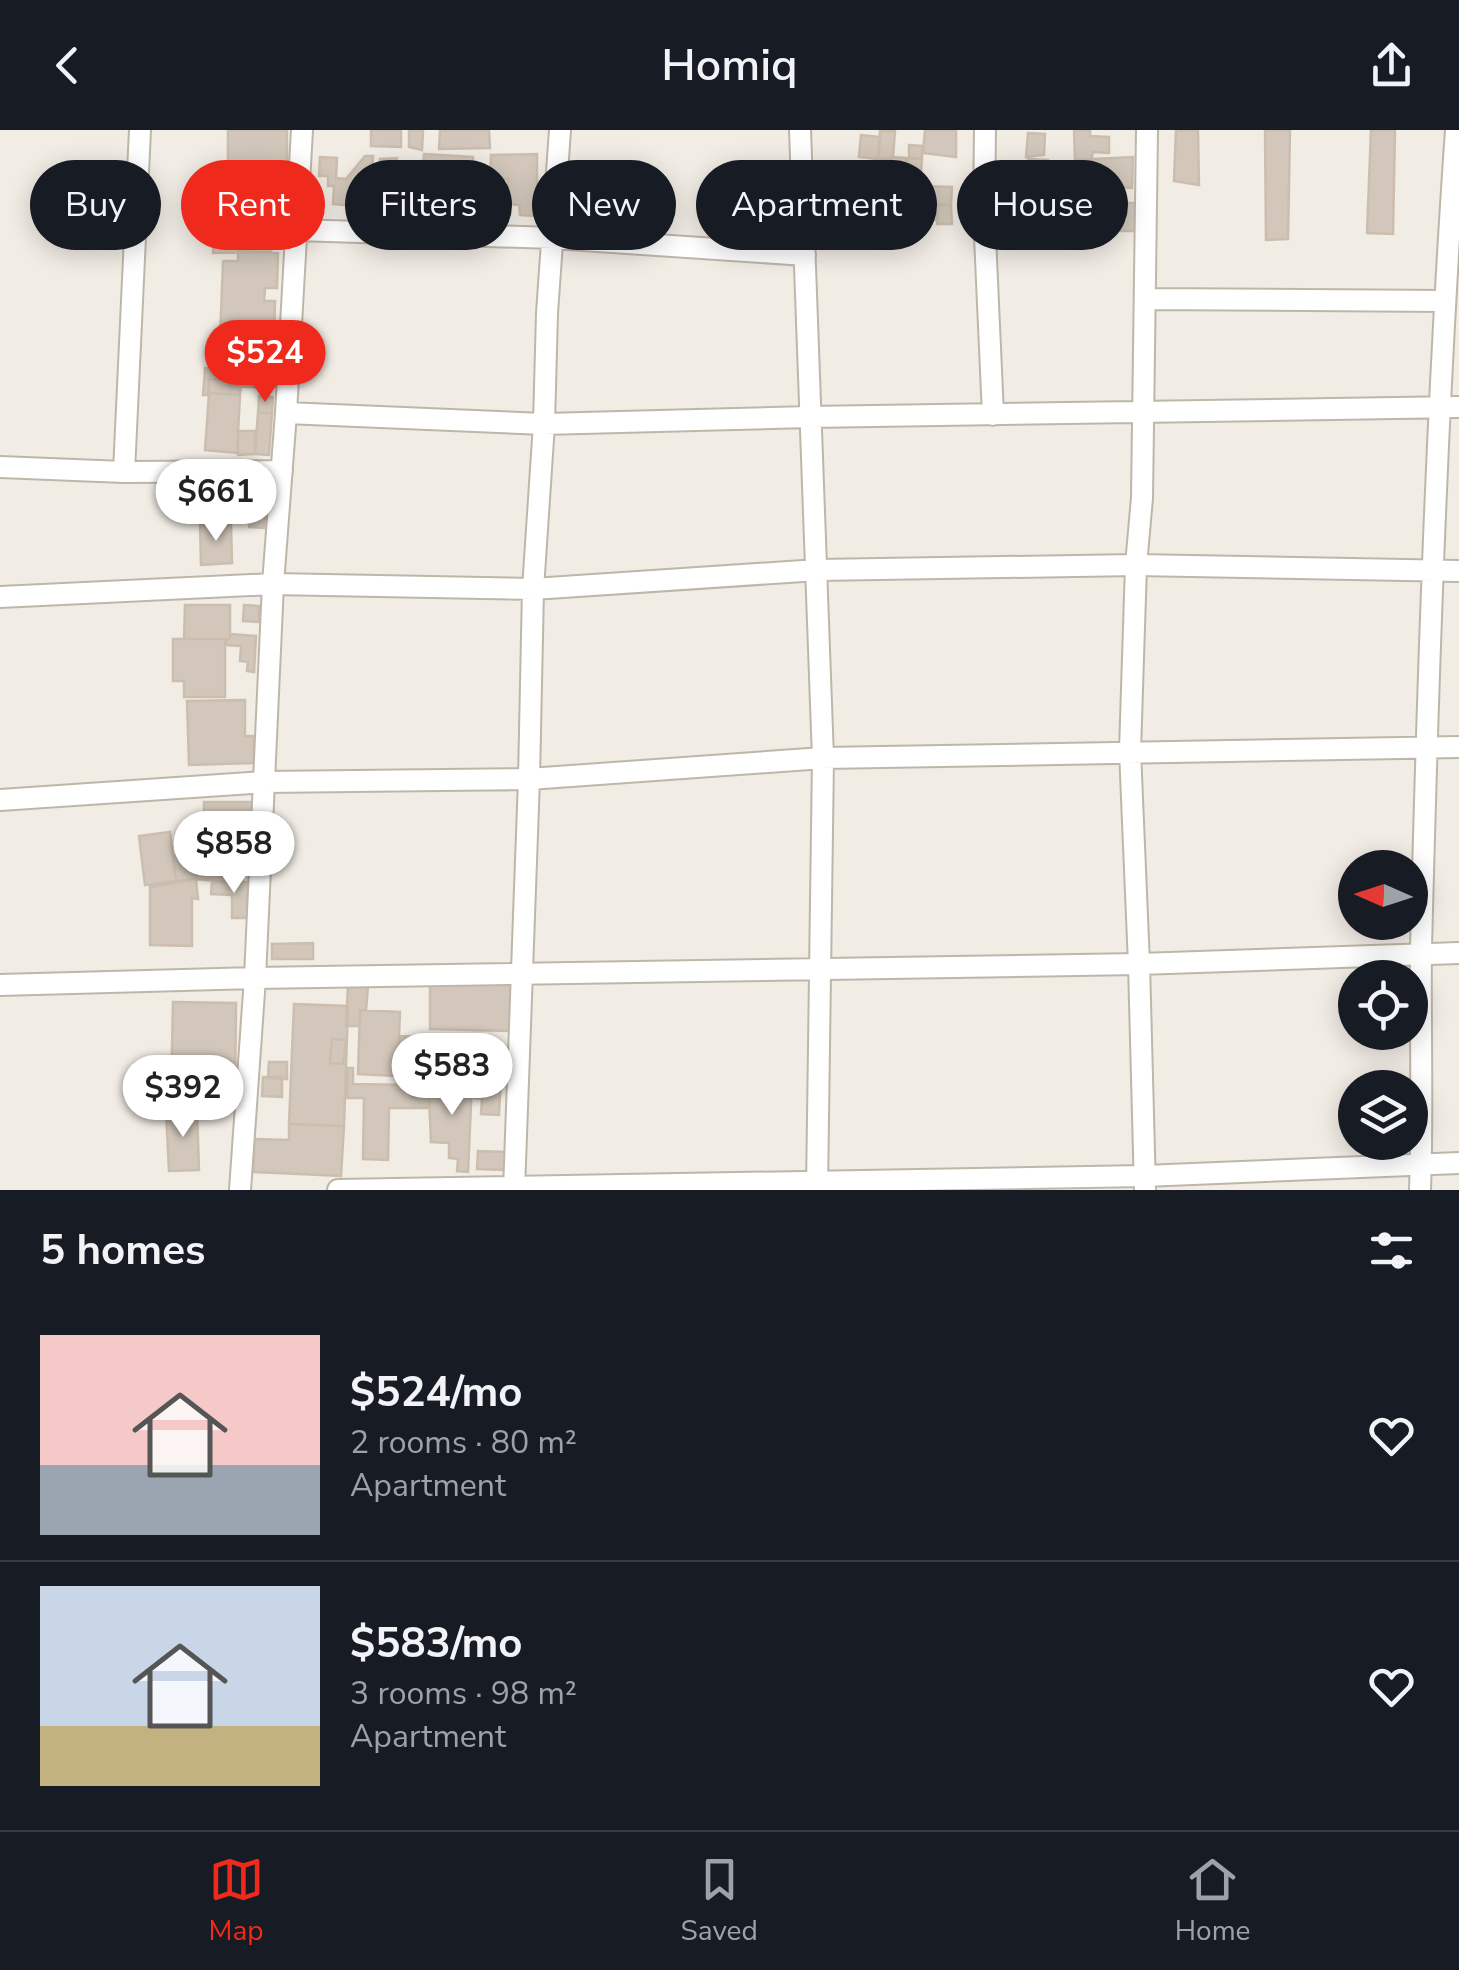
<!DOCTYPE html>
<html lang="en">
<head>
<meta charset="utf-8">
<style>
  :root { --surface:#171b24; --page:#20242c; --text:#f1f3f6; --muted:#9ea1a6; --line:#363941; --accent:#ef2a1d }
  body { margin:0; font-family:"Nunito Sans",sans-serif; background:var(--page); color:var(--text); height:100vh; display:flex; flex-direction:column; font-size:38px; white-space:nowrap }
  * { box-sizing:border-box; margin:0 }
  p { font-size:32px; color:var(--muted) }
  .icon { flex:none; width:55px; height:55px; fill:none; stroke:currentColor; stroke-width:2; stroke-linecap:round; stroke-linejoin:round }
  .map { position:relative; height:1060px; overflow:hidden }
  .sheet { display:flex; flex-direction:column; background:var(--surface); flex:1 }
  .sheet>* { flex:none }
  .top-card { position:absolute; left:30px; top:30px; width:1400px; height:90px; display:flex; gap:20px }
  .needle { width:65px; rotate:273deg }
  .fabs { position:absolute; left:1338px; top:720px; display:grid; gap:20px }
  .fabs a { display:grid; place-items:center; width:90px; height:90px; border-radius:50%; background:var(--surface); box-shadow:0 5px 25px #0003; font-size:50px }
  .price { position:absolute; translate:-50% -85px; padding:0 22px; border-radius:35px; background:#fff; color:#222; font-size:32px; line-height:65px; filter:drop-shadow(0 2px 5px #0008) }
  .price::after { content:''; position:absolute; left:50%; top:60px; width:30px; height:22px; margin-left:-15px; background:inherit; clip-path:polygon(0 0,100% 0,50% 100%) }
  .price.on { background:var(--accent); color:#fff }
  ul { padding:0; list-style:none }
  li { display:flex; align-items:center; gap:30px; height:250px; padding:0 40px }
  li+li { border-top:2px solid var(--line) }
  li span { display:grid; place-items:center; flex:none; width:280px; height:200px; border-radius:0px; color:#555 }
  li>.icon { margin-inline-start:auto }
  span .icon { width:120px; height:120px; fill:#fffc; stroke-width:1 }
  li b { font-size:42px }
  h2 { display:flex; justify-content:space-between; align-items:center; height:120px; padding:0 40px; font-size:42px }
  .tag { padding:0 35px; border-radius:45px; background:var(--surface); box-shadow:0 5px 25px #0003; font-size:35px; line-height:90px }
  .tag.on { background:var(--accent); color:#fff }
  header { display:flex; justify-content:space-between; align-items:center; height:130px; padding:0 40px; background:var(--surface); font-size:45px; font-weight:600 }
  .tab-bar { display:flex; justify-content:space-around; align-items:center; height:140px; border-top:2px solid var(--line); background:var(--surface); font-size:28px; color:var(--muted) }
  .tab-bar a { display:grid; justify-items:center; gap:5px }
  .tab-bar .on { color:var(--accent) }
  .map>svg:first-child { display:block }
</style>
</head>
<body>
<header><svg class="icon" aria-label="back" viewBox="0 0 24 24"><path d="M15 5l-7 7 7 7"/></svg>Homiq<svg class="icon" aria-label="share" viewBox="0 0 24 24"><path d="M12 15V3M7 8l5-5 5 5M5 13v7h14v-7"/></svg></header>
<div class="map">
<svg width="1459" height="1060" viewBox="0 0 1459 1060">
  <rect width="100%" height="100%" fill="#f1ece4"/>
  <path fill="#d2c7ba" stroke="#ccbeae" stroke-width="2.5" d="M 228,0 L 287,0 L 287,31 L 228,31 Z
    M 371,0 L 401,0 L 401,17 L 371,16 Z
    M 409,0 L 423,0 L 422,20 L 409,17 Z
    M 440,0 L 489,0 L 490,18 L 439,19 Z
    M 925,0 L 956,0 L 956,27 L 923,23 Z
    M 1074,0 L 1090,0 L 1090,6 L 1109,7 L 1109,23 L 1093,22 L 1091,30 L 1075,30 Z
    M 1176,0 L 1198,0 L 1199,55 L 1174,51 Z
    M 1265,0 L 1290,0 L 1288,109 L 1266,110 Z
    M 1371,0 L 1395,0 L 1393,104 L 1367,103 Z
    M 880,1 L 895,1 L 893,27 L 890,29 L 878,29 Z
    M 1028,3 L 1045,4 L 1044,25 L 1026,27 Z
    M 861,5 L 880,7 L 878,29 L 859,27 Z
    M 909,15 L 922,16 L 922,29 L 909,28 Z
    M 424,24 L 473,27 L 473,52 L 422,51 Z
    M 537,24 L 537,86 L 520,85 L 519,75 L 508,74 L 508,49 L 490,50 L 491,25 Z
    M 365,26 L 373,26 L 370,77 L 333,74 L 334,56 L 328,56 L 328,46 L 319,46 L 320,27 L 337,28 L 336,48 L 346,49 Z
    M 891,27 L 906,28 L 907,44 L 889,44 Z
    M 1133,27 L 1132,58 L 1073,52 L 1075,30 Z
    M 397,28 L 396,82 L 387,79 L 384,75 L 377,80 L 380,29 Z
    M 907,28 L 922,29 L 919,71 L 907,70 L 908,59 L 878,58 L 879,47 L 907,49 Z
    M 1028,29 L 1048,30 L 1047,80 L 1027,78 Z
    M 1028,31 L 1027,78 L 1012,82 L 1013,32 Z
    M 264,41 L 265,67 L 234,68 L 233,42 Z
    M 1062,41 L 1073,42 L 1073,71 L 1058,71 Z
    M 920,56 L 952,57 L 951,75 L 919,74 Z
    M 907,70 L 919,71 L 918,89 L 914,86 L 914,105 L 905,106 Z
    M 1066,73 L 1135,73 L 1137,101 L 1067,101 Z
    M 919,74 L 937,75 L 937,90 L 918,89 Z
    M 214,75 L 283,76 L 283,93 L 271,92 L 271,122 L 213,123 Z
    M 937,75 L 951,75 L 952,94 L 937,94 Z
    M 238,121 L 278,123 L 277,158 L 265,158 L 264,171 L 275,171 L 274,212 L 242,211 L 242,206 L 234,205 L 234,211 L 220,211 L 223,131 L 238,131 Z
    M 245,225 L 260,225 L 259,241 L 244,241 Z
    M 231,227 L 275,229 L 273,258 L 229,256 Z
    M 205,238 L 231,240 L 230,250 L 209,249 L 208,265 L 203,265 Z
    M 209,249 L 241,251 L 240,265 L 209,263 Z
    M 209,263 L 240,265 L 237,323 L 205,320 Z
    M 259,266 L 273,267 L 272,283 L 258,283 Z
    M 258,283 L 272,283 L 269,325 L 255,324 Z
    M 238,301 L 255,301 L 255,324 L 238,325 Z
    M 217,350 L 236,351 L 235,367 L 216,367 Z
    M 236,351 L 250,351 L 249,384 L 234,384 Z
    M 250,351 L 266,352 L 266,365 L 250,366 Z
    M 250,375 L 266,376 L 264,398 L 249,397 Z
    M 231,394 L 232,433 L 201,435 L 200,395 Z
    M 185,475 L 230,475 L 230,509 L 184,509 Z
    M 244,475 L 259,476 L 259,492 L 243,491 Z
    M 230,504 L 256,506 L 254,542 L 247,541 L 248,532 L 240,531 L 241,516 L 225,515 L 227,509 L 230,509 Z
    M 173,509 L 225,509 L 225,567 L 184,567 L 184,551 L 173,551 Z
    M 245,570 L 245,606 L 254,606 L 254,633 L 189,635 L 187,571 Z
    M 204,672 L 255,672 L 254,701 L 204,700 Z
    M 226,701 L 227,752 L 196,749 L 195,702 Z
    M 170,702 L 176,751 L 145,755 L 139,706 Z
    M 193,723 L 196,749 L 176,751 L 173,726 Z
    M 196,749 L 198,769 L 192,768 L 192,816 L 150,815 L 150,757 Z
    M 212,752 L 248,752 L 247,788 L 232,788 L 232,765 L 211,764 Z
    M 313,813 L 313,829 L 272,829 L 272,814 Z
    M 430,851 L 511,853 L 510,901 L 430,899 Z
    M 348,855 L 368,856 L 366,880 L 360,880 L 360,896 L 346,896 Z
    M 173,872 L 236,873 L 235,962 L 171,962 Z
    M 294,874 L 348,876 L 344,996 L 289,994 Z
    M 360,880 L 400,882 L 398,930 L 417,931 L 416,947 L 358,944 Z
    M 400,906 L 419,907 L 417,931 L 398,930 Z
    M 474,906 L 475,924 L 497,924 L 498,939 L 435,941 L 434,907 Z
    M 332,909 L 346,910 L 343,934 L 330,933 Z
    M 269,932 L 287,932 L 287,949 L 268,948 Z
    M 348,938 L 353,938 L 353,954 L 411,955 L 411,967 L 429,967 L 429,978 L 389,978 L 388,1030 L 363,1029 L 364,968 L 347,968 Z
    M 476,941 L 501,943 L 499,985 L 481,984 L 482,969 L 474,968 Z
    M 263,947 L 282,947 L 282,967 L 262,966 Z
    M 434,950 L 472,952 L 468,1042 L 457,1041 L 458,1029 L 449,1028 L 449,1013 L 431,1012 L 429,967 Z
    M 197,980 L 199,1040 L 169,1041 L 166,981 Z
    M 289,994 L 344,996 L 341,1046 L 253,1042 L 254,1009 L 289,1010 Z
    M 478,1021 L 505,1022 L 505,1040 L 477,1039 Z"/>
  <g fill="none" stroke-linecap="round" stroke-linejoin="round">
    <g stroke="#bfb6aa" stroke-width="24">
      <path id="street" d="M 800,0 L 823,628 L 817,1060
        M 985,0 L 984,84 L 993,285
        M 296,100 L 553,108 L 805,125
        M 1146,169 L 1444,171
        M 286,283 L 544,294 L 809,287 L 1459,277
        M 0,337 L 124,342 L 282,341
        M 124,342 L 140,0
        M 0,467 L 273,454 L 533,459 L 818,440 L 1136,435 L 1459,441
        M 0,670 L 265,652 L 529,649 L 823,628 L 1459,617
        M 0,855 L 255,848 L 1139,834 L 1459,823
        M 240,1060 L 255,848 L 273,454 L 286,283 L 302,0
        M 338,1060 L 1144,1046 L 1459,1033
        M 514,1060 L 529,649 L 533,459 L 544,294 L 547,183 L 560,0
        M 1145,1060 L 1139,834 L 1130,621 L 1136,435 L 1142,368 L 1147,0
        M 1420,1060 C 1423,979 1420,898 1421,818 C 1428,545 1437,272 1456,0"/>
    </g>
    <use href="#street" stroke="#fff" stroke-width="20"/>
  </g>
</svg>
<div class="fabs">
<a><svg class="needle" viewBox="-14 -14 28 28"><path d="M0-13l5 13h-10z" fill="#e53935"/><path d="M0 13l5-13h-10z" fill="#9ea1a6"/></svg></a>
<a><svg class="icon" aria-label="locate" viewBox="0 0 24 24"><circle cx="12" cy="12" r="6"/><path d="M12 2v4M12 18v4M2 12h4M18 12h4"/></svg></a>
<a><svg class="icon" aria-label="layers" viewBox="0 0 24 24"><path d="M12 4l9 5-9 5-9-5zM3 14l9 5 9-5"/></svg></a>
</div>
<b class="price on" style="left:265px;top:275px">$524</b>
<b class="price" style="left:216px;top:414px">$661</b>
<b class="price" style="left:234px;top:766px">$858</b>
<b class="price" style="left:452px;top:988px">$583</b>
<b class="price" style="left:183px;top:1010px">$392</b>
<div class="top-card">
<a class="tag">Buy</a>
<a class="tag on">Rent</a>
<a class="tag">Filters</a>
<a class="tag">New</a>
<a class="tag">Apartment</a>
<a class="tag">House</a>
</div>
</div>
<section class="sheet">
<h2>5 homes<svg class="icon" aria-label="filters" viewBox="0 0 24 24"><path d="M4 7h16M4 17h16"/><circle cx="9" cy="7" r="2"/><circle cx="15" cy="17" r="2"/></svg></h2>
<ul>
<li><span style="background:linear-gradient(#f6c9c9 65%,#9aa5b1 0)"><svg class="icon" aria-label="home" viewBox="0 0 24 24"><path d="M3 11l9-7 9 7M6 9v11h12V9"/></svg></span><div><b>$524/mo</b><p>2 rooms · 80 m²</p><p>Apartment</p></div><svg class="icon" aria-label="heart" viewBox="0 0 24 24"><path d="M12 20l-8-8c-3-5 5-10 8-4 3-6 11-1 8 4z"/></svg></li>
<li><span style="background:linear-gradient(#c9d6e8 70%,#c2b280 0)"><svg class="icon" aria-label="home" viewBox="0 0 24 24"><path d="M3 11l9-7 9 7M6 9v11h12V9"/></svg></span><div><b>$583/mo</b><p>3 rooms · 98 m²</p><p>Apartment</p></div><svg class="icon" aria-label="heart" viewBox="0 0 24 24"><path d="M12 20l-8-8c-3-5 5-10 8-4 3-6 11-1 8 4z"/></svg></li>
</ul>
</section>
<nav class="tab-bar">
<a class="on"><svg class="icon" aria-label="map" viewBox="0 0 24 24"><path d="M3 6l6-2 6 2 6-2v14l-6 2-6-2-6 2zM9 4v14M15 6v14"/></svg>Map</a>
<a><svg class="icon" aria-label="saved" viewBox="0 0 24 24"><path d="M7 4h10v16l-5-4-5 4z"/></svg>Saved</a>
<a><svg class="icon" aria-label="home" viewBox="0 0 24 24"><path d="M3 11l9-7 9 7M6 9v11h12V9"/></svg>Home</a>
</nav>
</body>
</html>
